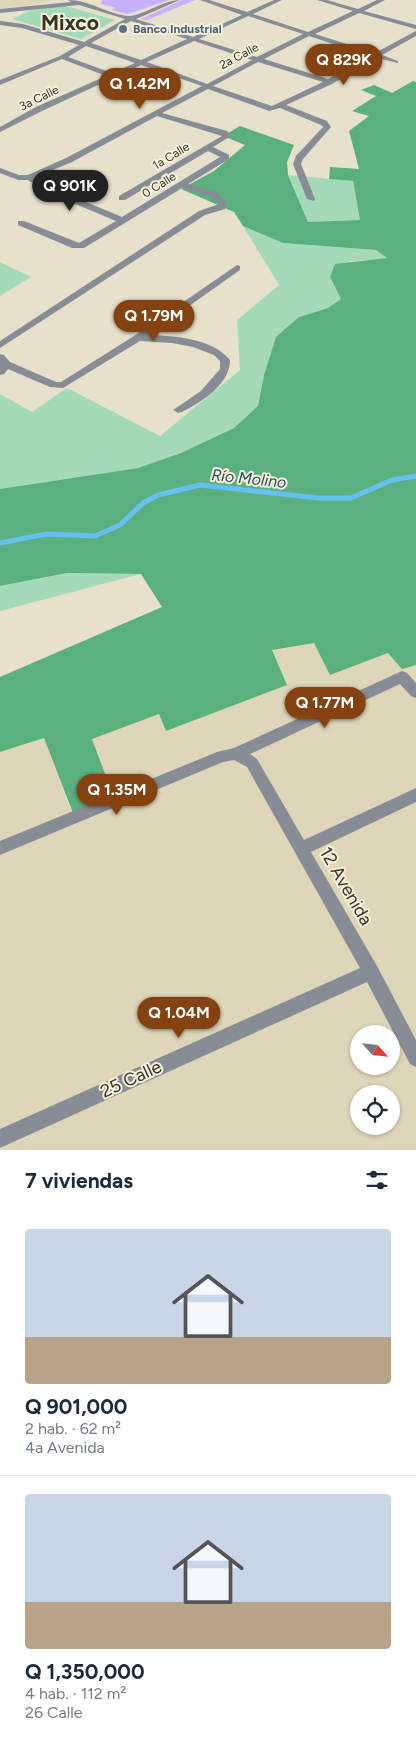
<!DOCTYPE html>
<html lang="es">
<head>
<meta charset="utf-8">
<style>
  :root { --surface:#fff; --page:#f2f2f3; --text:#1f2937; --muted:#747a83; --line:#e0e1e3; --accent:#844211 }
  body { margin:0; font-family:Figtree,sans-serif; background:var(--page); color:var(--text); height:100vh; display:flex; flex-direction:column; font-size:19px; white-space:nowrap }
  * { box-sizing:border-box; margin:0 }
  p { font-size:16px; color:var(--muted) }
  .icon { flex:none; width:28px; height:28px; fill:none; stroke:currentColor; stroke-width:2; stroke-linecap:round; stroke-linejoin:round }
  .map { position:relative; height:1150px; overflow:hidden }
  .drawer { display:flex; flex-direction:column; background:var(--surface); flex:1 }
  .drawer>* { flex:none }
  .needle { width:32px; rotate:117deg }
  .buttons { position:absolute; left:350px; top:1025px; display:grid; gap:10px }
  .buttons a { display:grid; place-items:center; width:50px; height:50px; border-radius:50%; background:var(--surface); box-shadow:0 1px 4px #0004; font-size:25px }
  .price { position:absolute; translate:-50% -42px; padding:0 11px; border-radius:18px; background:var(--accent); color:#fff; font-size:16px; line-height:32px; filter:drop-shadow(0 1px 2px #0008) }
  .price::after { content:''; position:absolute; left:50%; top:30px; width:15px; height:11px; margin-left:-8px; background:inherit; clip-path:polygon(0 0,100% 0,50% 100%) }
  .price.active { background:#222; color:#fff }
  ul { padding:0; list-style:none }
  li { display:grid; align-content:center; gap:10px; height:265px; padding:0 25px }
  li+li { border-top:1px solid var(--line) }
  li span { display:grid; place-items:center; height:155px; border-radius:5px; color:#555 }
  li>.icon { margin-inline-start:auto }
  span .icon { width:90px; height:90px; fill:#fffc; stroke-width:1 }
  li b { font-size:21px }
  h2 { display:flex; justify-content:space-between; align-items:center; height:60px; padding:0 25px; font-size:21px }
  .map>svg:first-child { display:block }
</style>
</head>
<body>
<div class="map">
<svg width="416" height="1150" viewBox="0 0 416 1150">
  <rect width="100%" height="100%" fill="#e6e1cb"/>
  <path fill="#ddd6b9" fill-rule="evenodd" d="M 0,0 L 50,0 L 44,3 L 0,9 Z
    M 314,643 L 330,675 L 388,653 L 402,668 L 416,665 L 416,1150 L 0,1150 L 0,752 L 44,738 L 72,812 L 112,793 L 91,739 L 159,713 L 166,731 L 287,685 L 272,650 ZM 359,1034 L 391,1034 L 391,1066 L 359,1066 ZM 359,1094 L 391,1094 L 391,1126 L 359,1126 Z"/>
  <path fill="#a5dab8" d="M 62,5 L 115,20 L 81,39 L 12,19 L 31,10 Z
    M 288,175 L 353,181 L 360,220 L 308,222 Z
    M 243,226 L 283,243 L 376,250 L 388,259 L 351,261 L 330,277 L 341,299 L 328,308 L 299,317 L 264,375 L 258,406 L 234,428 L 181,453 L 138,468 L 0,489 L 0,394 L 32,412 L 67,388 L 160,436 L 240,370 L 237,320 L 279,285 Z
    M 0,262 L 31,277 L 0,296 Z
    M 67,573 L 141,574 L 0,611 L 0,586 Z"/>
  <path fill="#5ab17f" d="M 413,81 L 416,82 L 416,665 L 402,669 L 388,653 L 330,675 L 314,643 L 272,650 L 287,685 L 166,731 L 159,714 L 92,739 L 112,793 L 73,813 L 44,738 L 0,752 L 0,677 L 162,607 L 141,574 L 67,573 L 0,586 L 0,489 L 138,468 L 181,453 L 234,428 L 258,406 L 264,375 L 276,337 L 299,317 L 328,308 L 341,299 L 330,277 L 335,264 L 387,258 L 376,250 L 283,243 L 243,226 L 234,212 L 181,189 L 214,171 L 245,145 L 223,136 L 240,126 L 294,145 L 287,162 L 288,175 L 308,222 L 360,220 L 353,181 L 329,179 L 330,167 L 359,169 L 349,131 L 369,116 L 352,111 L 376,96 L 361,90 L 374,85 L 392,93 Z"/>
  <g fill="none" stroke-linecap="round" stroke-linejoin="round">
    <path stroke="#66c1f3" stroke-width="5" d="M 0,543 L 46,534 L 95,536 L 120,525 L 143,503 L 158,495 L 200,485 L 318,498 L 351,498 L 392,480 L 416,476"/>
  </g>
  <path fill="#c7b0ff" d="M 102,0 L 169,0 L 128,14 L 111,10 L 116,8 L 101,4 Z
    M 182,0 L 195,0 L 147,20 L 141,19 Z"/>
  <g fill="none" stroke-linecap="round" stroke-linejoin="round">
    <path fill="#888d95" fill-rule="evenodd" d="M 68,0 C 89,0 108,14 128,16 C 141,17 163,0 180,0 L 136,19 L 193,37 L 242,15 L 200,0 L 209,0 L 247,12 L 274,0 L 282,0 L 253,14 L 308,32 L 353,11 L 317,0 L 327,0 L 358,9 L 377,0 L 385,0 L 364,11 L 416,25 L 416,29 L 359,13 L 315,34 L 375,53 L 414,32 L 416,31 L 416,36 L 382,55 L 398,61 L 398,63 L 377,58 L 332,84 L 286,105 L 327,121 L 331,127 L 303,159 L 301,164 L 315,199 L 314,201 L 307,199 L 293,164 L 296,156 L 323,127 L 321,125 L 280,108 L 269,111 L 208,89 L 162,113 L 227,131 L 231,136 L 213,147 L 229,155 L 229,159 L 188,184 L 218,193 L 227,204 L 225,209 L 205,215 L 0,348 L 0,341 L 199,211 L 219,204 L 212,197 L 182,188 L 84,248 L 72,248 L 18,225 L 18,221 L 24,221 L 79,243 L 116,221 L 44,191 L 28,180 L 18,180 L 0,173 L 0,168 L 19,175 L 28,175 L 66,158 L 202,86 L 141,65 L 42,111 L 0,132 L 0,127 L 36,107 L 106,76 L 62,59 L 0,85 L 0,80 L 60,56 L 79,45 L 22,28 L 0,25 L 0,21 L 23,24 L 84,42 L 125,19 L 79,5 L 0,13 L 0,9 L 71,2 ZM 248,16 L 303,34 L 257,57 L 199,39 ZM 131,21 L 187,39 L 141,60 L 91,43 ZM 309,36 L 370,56 L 328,79 L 264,59 ZM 194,41 L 252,60 L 207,84 L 147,62 ZM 86,46 L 92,48 L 135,63 L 112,73 L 68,57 ZM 258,62 L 323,82 L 272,106 L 213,86 ZM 157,116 L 222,136 L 119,196 L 119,200 L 125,200 L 208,151 L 220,157 L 122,217 L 50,187 L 36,177 L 72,162 Z
      M 237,265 L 240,266 L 240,270 L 148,335 C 175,336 212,338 230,360 C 230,385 201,402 182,412 L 178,413 L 173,410 L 201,391 L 220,369 L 220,361 L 214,355 L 193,347 L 172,343 L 140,341 L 63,388 L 50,387 L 8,369 L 4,374 L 0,375 L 0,354 L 4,355 L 10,362 L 56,382 L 61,382 L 134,336 Z
      M 402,671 L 407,673 L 416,683 L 416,698 L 411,696 L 400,684 L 250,754 L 257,759 L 304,840 L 416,788 L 416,802 L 311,852 L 377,966 L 416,1040 L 416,1067 L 410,1064 L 367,982 L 0,1148 L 0,1129 L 360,968 L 247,767 L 234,760 L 223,762 L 0,855 L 0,841 L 217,752 L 234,748 Z"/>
  </g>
  <circle fill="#5c6f8a" stroke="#f4efd8" stroke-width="2" cx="123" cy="29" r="5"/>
  <g text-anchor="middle" stroke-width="4" stroke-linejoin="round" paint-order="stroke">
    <g font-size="12" font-weight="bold" fill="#4e5e75" stroke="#f4efd8" text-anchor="start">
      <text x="133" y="33">Banco Industrial</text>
    </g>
    <g font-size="12" fill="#36342b" stroke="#f4efd8">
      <text transform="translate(239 56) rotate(-28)" y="4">2a Calle</text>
      <text transform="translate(39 98) rotate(-26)" y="4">3a Calle</text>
      <text transform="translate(171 156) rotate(-31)" y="4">1a Calle</text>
      <text transform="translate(159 185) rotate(-32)" y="4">0 Calle</text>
    </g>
    <g font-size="16" font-style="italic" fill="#234a5f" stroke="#f4efd8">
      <text transform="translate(249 478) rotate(6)" y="6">Río Molino</text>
    </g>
    <g font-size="18" fill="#36342b" stroke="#f4efd8">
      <text transform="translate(346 886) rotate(60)" y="6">12 Avenida</text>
      <text transform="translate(131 1079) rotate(-25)" y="6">25 Calle</text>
    </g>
    <g font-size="21" font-weight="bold" fill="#363220" stroke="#f4efd8">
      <text x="70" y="30">Mixco</text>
    </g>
  </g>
</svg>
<div class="buttons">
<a><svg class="needle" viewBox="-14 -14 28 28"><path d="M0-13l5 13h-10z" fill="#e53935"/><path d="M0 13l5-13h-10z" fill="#747a83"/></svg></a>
<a><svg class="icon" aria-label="locate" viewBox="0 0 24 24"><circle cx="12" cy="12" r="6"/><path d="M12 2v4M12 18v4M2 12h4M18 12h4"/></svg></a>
</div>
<b class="price" style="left:344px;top:86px">Q 829K</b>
<b class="price" style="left:140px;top:110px">Q 1.42M</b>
<b class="price active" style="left:70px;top:212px">Q 901K</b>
<b class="price" style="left:154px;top:342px">Q 1.79M</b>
<b class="price" style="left:325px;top:729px">Q 1.77M</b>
<b class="price" style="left:117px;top:816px">Q 1.35M</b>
<b class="price" style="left:179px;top:1039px">Q 1.04M</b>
</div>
<section class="drawer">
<h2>7 viviendas<svg class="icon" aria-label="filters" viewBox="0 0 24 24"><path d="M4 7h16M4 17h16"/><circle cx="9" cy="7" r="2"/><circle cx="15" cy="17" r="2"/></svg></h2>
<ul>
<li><span style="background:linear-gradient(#c9d6e8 70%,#b9a48a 0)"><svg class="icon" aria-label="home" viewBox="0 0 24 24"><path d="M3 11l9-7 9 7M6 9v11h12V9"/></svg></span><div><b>Q 901,000</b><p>2 hab. · 62 m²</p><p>4a Avenida</p></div></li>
<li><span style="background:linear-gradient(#c9d6e8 70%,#b9a48a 0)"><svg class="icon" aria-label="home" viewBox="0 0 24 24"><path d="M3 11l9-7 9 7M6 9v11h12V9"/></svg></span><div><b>Q 1,350,000</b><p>4 hab. · 112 m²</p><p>26 Calle</p></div></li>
</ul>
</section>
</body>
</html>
